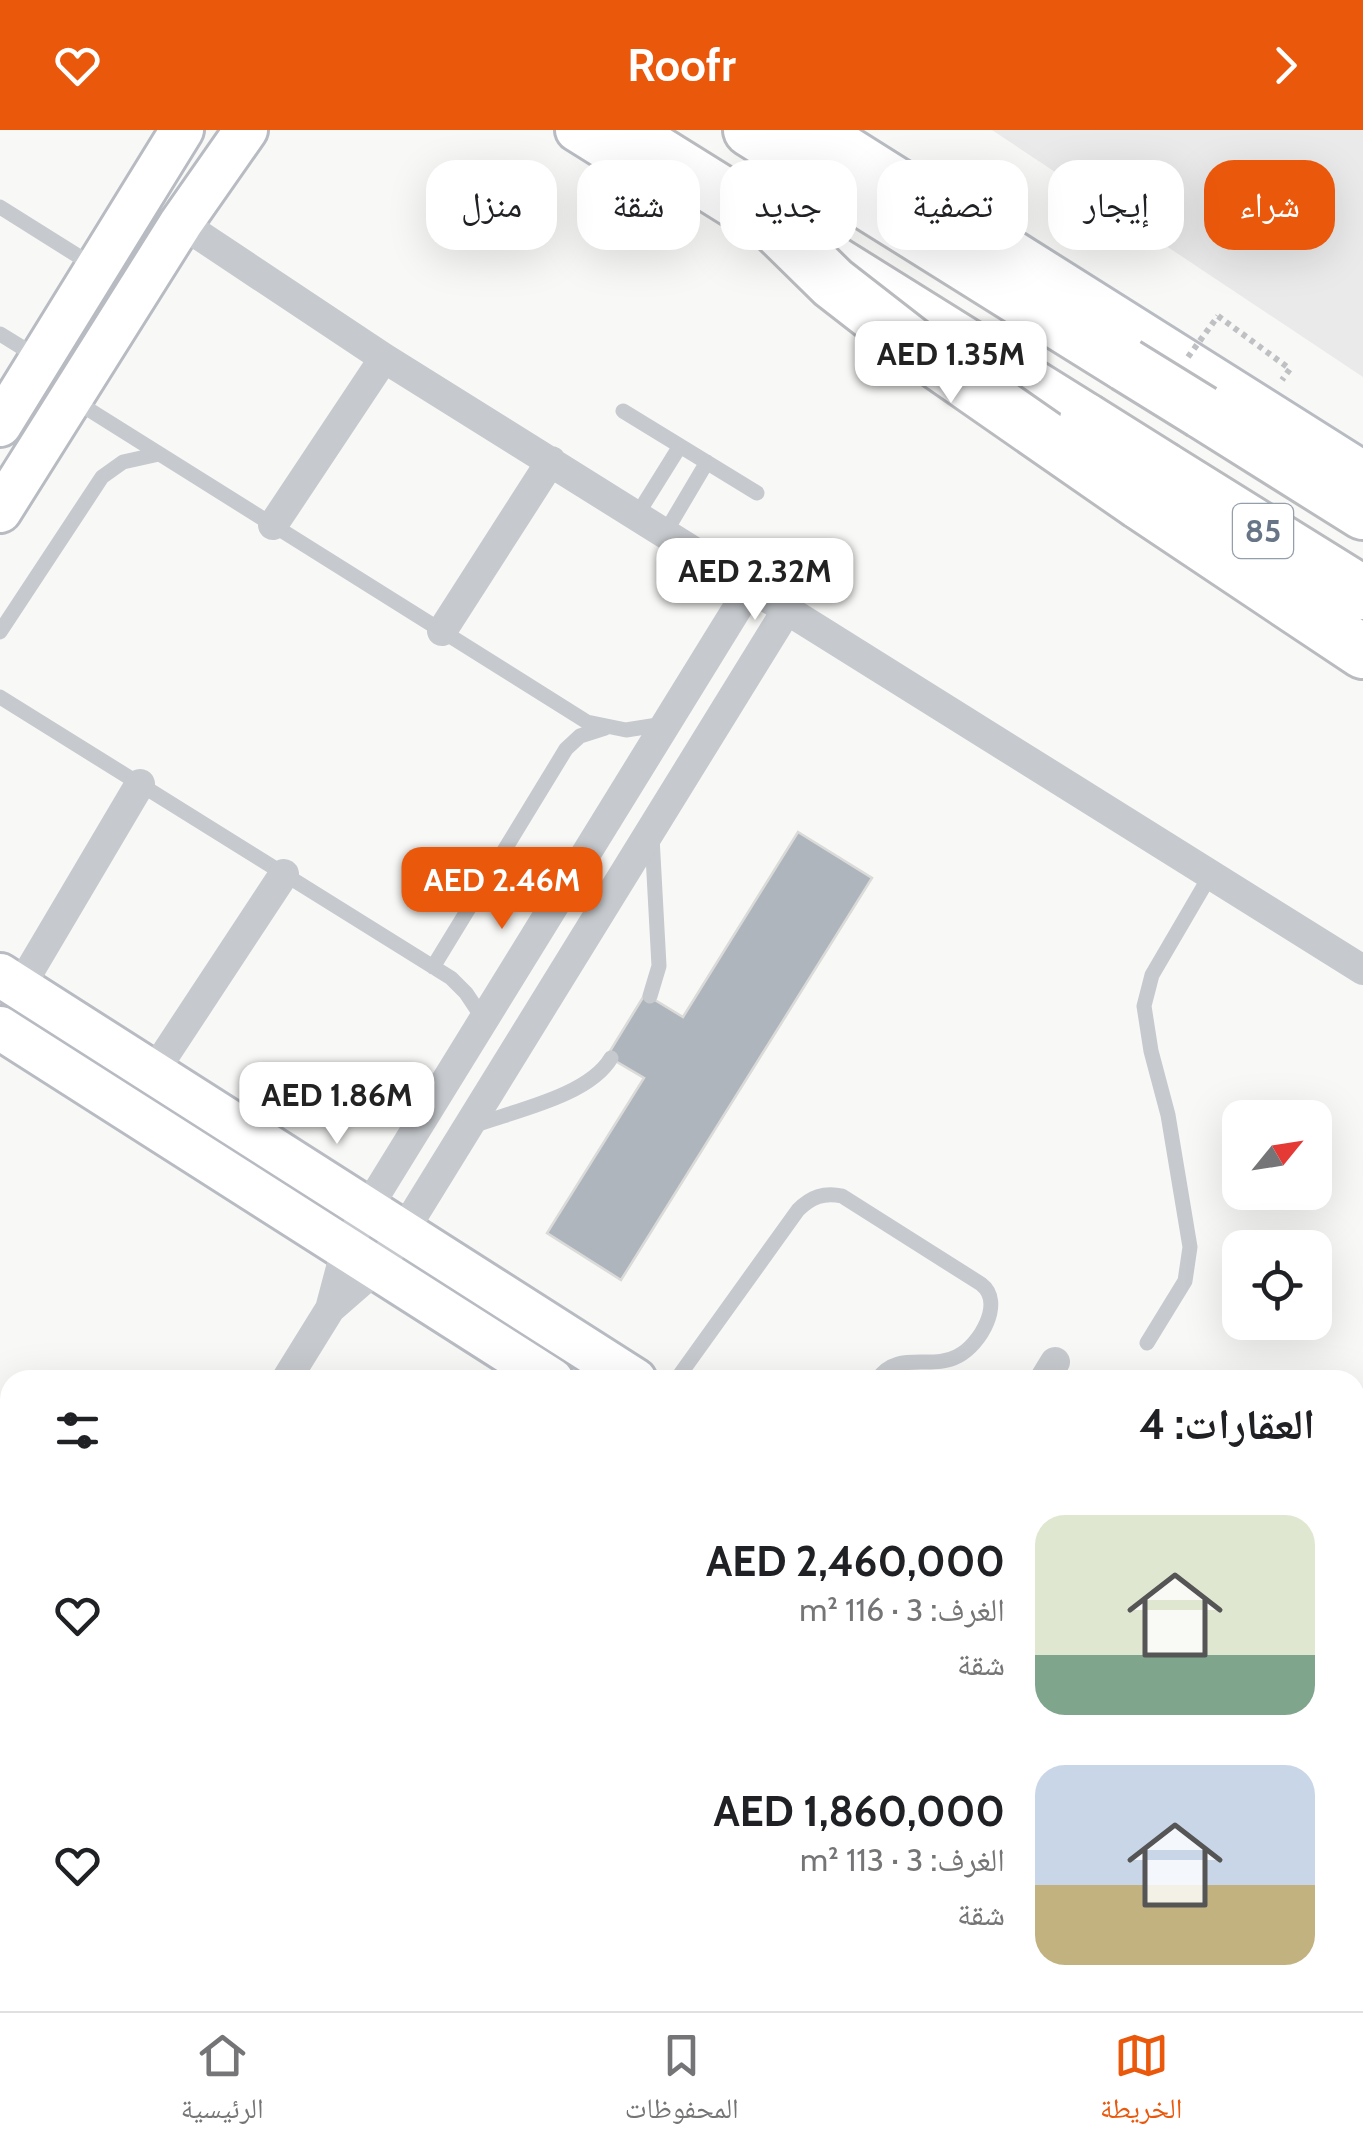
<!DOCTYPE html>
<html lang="ar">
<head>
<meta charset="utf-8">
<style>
  :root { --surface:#fff; --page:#f2f2f2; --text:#202124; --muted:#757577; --line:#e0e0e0; --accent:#ea580c }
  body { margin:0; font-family:Cabin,"Noto Naskh Arabic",sans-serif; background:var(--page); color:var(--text); direction:rtl; height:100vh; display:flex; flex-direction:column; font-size:38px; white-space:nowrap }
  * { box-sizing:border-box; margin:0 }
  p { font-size:32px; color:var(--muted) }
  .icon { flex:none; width:55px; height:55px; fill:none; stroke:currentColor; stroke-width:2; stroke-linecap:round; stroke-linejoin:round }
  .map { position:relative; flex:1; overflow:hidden; direction:ltr }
  .panel { position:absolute; left:0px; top:1240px; width:1365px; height:642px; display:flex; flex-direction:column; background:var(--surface); border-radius:30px 30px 0 0; box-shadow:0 10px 40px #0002; direction:rtl }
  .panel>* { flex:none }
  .top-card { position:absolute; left:30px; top:30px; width:1305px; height:90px; direction:rtl; display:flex; gap:20px }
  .needle { width:65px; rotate:60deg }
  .controls { position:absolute; left:1222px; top:970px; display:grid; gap:20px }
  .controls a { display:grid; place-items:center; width:110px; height:110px; border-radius:20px; background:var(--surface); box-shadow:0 10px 40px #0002; font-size:50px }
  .price { position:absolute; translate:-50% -85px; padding:0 22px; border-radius:20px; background:#fff; color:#222; font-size:32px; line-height:65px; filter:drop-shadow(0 2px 5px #0008) }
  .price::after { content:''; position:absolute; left:50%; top:60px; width:30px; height:22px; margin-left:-15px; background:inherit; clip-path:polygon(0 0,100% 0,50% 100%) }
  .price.current { background:var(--accent); color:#fff }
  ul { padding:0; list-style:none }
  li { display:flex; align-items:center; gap:30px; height:250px; padding:0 50px }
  li span { display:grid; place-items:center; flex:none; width:280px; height:200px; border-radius:30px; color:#555 }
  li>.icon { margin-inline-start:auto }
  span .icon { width:120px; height:120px; fill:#fffc; stroke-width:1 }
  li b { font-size:42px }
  h2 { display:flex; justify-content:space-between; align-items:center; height:120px; padding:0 50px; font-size:42px }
  .chip { padding:0 35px; border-radius:30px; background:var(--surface); box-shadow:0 10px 40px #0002; font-size:35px; line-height:90px }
  .chip.current { background:var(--accent); color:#fff }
  header { display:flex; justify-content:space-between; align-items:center; height:130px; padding:0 50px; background:var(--accent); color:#fff; font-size:45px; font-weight:700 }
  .tab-bar { display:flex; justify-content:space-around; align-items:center; height:140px; border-top:2px solid var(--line); background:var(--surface); font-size:28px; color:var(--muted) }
  .tab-bar a { display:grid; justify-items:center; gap:5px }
  .tab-bar .current { color:var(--accent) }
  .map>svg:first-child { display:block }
</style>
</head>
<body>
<header><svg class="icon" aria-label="forward" viewBox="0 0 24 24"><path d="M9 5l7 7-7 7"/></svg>Roofr<svg class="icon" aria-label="heart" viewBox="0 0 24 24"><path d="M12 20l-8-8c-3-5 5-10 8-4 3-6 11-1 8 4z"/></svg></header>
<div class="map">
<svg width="1363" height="1881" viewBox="0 0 1363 1881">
  <rect width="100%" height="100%" fill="#f8f9f6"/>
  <path fill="#e9eae9" d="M 993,0 L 1363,0 L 1363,247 L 992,0 Z"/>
  <path fill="#aeb5bc" stroke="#dadad8" stroke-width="2.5" d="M 798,702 L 872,748 L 621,1150 L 547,1103 L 644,948 L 607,926 L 645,864 L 683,887 Z"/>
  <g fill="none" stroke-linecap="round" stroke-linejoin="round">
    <g stroke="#b8bcc2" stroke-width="48">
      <path id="secondary" d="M 577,0 L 649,45
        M 819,0 L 1363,343
        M 0,295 L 182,0
        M 0,381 L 181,93 L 246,0
        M 0,845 L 635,1250
        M 0,898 L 552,1250
        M 1355,1712 L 1363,1717
        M 1355,1766 L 1363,1771
        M 1355,1856 L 1363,1843"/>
    </g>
    <g stroke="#b9bbbf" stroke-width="58">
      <path id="highway" d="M 621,0 L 1086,290
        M 750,0 L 1126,235
        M 1202,282 L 1363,383
        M 1164,339 L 1363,463
        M 1140,373 L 1363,522"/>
    </g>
    <path stroke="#bec0c3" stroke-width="6" stroke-dasharray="5 5" stroke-linecap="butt" d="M 1218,186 L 1290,239 L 1282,250"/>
    <path stroke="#c6c9cd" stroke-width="15" d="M 0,77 L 94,136
      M 0,204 L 39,228
      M 72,269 L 587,592 L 626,600 L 664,594
      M 623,281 L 757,363
      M 637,385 L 680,316
      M 665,403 L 707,332
      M 0,502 L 102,347 L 123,332 L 159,324
      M 0,567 L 451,848 L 466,863 L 484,890
      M 433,837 L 566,619 L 580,606 L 605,598
      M 650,866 L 659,836 L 652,707
      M 473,996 C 513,981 589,966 611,928
      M 1147,1213 L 1185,1151 L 1190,1117 L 1168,985 L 1151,921 L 1144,876 L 1152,845 L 1211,744
      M 676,1250 L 798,1080 C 811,1067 824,1062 842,1066 L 981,1154 C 1005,1172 980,1215 958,1226 C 931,1241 897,1219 877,1250
      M 0,1813 L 10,1820
      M 0,1847 L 10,1832
      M 510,1881 L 515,1872"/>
    <path stroke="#c6c9cd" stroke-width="30" d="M 181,93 L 384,228 L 1363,840
      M 273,395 L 384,228
      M 442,501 L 551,331
      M 20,857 L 140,654
      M 153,943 L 284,744
      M 330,1179 L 346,1119 L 367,1079 L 751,456
      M 286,1250 L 330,1179 L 377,1138 L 403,1102 L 788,478
      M 1044,1250 L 1055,1232
      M 0,1445 L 10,1450
      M 0,1704 L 10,1688"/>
    <use href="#secondary" stroke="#fff" stroke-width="42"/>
    <use href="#highway" stroke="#fff" stroke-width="52"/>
    <g stroke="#b9bbbf" stroke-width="58" stroke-linecap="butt">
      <path id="highway-bridge" d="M 777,98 L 833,153 L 914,216 L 1140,373
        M 1126,235 L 1202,282
        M 1086,290 L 1164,339"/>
    </g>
    <path stroke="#bec0c3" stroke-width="6" stroke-dasharray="5 5" stroke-linecap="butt" d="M 1188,227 L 1218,186"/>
    <use href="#highway-bridge" stroke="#fff" stroke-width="52"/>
  </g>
  <g text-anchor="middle" stroke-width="10" stroke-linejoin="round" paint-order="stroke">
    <rect fill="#fff" stroke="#959eab" stroke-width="2.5" x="1233" y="374" width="60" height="54" rx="8"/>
    <g font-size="32" font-weight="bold" fill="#677587">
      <text x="1263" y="412">85</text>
    </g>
  </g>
</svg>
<div class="controls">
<a><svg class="needle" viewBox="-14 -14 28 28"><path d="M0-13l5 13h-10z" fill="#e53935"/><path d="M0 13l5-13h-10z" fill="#757577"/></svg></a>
<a><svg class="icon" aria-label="locate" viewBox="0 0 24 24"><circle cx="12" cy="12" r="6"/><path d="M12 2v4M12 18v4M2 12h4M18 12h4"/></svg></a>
</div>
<b class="price" style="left:951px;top:276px">AED 1.35M</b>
<b class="price" style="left:755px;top:493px">AED 2.32M</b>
<b class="price current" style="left:502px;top:802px">AED 2.46M</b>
<b class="price" style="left:337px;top:1017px">AED 1.86M</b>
<div class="top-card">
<a class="chip current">شراء</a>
<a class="chip">إيجار</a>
<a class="chip">تصفية</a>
<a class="chip">جديد</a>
<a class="chip">شقة</a>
<a class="chip">منزل</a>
</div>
<section class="panel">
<h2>العقارات: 4<svg class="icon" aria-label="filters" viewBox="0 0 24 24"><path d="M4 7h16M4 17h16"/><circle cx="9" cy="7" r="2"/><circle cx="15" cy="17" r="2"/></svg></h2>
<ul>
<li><span style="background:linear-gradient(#dfe7d0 70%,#7fa58c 0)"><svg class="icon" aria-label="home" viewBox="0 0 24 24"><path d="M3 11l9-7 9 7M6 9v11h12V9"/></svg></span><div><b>AED 2,460,000</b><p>الغرف: 3 · 116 m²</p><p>شقة</p></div><svg class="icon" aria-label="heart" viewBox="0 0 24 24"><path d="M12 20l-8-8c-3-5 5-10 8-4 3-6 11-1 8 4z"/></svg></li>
<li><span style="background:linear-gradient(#c9d6e8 60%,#c2b280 0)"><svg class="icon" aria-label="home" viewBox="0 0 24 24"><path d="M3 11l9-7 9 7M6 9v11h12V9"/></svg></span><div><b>AED 1,860,000</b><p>الغرف: 3 · 113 m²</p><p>شقة</p></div><svg class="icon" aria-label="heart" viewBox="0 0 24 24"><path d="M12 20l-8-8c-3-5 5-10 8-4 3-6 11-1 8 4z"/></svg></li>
</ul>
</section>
</div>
<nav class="tab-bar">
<a class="current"><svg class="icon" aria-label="map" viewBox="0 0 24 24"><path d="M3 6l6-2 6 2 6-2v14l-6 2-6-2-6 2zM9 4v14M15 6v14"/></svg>الخريطة</a>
<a><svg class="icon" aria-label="saved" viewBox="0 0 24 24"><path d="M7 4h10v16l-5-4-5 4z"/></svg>المحفوظات</a>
<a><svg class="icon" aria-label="home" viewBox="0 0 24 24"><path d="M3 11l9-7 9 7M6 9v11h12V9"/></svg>الرئيسية</a>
</nav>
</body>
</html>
